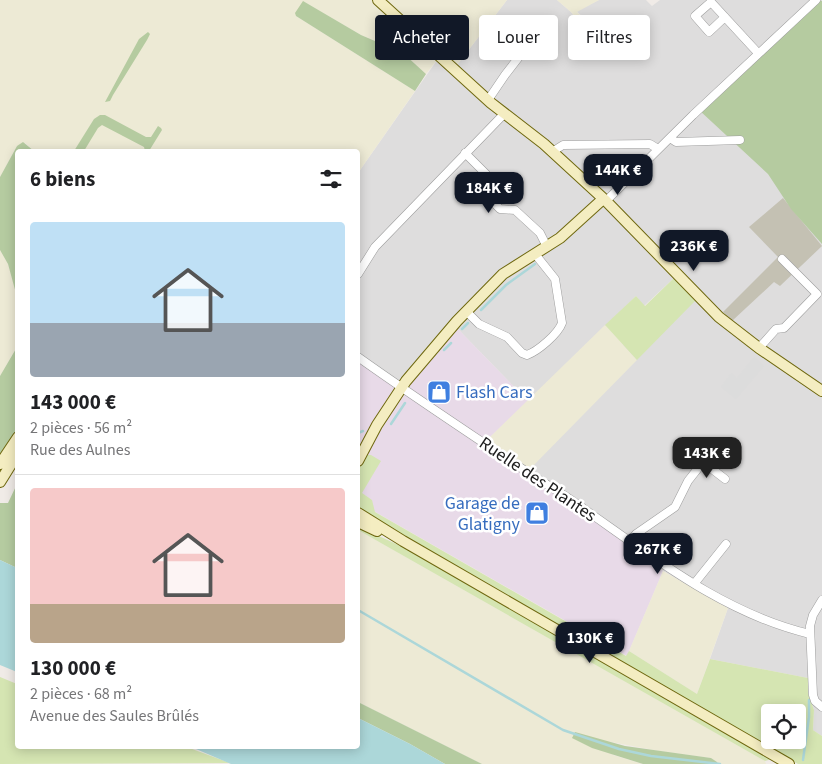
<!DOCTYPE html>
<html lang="fr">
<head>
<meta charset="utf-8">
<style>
  :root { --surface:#fff; --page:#f6f6f6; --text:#202124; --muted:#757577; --line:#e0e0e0; --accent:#111827 }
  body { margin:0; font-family:"Source Sans 3",sans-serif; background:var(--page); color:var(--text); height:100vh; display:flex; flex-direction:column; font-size:19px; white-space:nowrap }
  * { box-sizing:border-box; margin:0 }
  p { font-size:16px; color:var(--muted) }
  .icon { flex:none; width:28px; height:28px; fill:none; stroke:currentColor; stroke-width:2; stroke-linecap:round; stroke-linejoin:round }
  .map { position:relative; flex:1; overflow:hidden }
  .side { position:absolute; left:15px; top:149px; width:345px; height:600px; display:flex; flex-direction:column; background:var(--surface); border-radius:5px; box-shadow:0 2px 12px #0003 }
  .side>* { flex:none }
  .top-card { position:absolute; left:375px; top:15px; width:371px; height:45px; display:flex; gap:10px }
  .tools { position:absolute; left:761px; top:704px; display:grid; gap:10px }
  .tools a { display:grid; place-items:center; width:45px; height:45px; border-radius:5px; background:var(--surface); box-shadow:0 2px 12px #0003; font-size:25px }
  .price { position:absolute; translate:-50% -42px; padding:0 11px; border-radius:10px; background:var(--accent); color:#fff; font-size:16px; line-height:32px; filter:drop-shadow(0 1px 2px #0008) }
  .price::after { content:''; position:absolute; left:50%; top:30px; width:15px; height:11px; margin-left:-8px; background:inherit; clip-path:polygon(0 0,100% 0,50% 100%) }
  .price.selected { background:#222; color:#fff }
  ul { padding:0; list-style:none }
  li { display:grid; align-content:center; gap:10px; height:265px; padding:0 15px }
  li+li { border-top:1px solid var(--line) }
  li span { display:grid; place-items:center; height:155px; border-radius:5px; color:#555 }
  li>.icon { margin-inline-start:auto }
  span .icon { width:90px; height:90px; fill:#fffc; stroke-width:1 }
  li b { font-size:21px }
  h2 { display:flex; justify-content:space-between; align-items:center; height:60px; padding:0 15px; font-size:21px }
  .tag { padding:0 18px; border-radius:5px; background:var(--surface); box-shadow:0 2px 12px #0003; font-size:18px; line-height:45px }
  .tag.selected { background:var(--accent); color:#fff }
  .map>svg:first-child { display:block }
</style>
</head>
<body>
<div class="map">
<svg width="822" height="764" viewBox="0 0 822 764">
  <rect width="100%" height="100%" fill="#f0ebe7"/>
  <path fill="#dedddd" d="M 507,0 L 557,0 L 571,12 L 603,53 L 613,43 L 576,11 L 599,0 L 646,0 L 652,6 L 660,0 L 822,0 L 822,736 L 813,730 L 814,710 L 808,693 L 808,678 L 710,659 L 728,608 L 663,571 L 529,470 L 675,277 L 644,306 L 636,296 L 528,401 L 454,325 L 401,388 L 358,356 L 358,173 L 440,56 L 454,69 Z"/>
  <path fill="#e8dae8" d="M 454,325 L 528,401 L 488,439 L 663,571 L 627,656 L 358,502 L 358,356 L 401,388 Z"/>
  <path fill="#c4c1b3" d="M 783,198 L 822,246 L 780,286 L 774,282 L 732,321 L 723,312 L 778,257 L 749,227 Z"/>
  <path fill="#edead5" d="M 0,0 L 507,0 L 454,69 L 440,56 L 426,74 L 403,53 L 361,35 L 304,2 L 296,16 L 415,91 L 358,173 L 358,151 L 34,151 L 25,143 L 17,146 L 0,177 Z
    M 557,0 L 599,0 L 577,12 L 609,48 L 603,53 L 571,12 Z
    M 0,250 L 8,264 L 18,297 L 17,347 L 0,376 Z
    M 605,325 L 637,360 L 529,470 L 488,439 Z
    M 358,530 L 765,761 L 766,764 L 718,764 L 717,762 L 711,758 L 659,751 L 606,741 L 613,755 L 643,764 L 482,764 L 358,702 Z
    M 663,571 L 728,608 L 697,694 L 629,651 Z"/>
  <path fill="#d5e5b2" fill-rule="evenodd" d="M 675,277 L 696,300 L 637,360 L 605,325 L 636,296 L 645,306 Z
    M 367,455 L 371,455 L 381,461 L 362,493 L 372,500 L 375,512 L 626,656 L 629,651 L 697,694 L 710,659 L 808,678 L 808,693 L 814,710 L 813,730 L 822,736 L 822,764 L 798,764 L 358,511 C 358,495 351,465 367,455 ZM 770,712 L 798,712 L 798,740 L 770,740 Z
    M 358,524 L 381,537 L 405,548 L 772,759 L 765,761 L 358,530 Z
    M 0,677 L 17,684 L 18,746 L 184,746 L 230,763 L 0,764 Z"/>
  <path fill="#b5cba0" d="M 816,0 L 822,1 L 822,244 L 791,209 L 768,174 L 699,110 Z
    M 303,1 L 361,35 L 403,53 L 426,74 L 415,91 L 296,16 L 295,13 Z
    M 148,32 L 150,34 L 147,40 L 113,95 L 110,101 L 105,102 L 139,39 Z
    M 100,115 L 105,115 L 146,137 L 151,137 L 158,126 L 161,128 L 162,130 L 149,151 L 145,151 L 144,147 L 102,125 L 98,128 L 84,151 L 74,151 L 94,119 Z
    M 23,142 L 34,151 L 18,151 L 17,297 L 8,264 L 0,250 L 0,177 L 17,146 Z
    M 17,347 L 17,432 L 0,454 L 0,376 Z
    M 17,484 L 17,568 L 0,560 L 0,503 L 8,503 Z
    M 358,702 L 482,764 L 445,764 L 410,744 L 358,718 Z
    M 575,732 L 625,746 L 711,758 L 717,762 L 718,764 L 643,764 L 592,748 L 572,738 Z"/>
  <path fill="#dcdcdc" d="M 754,357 L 764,366 L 736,399 L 721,387 L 731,373 L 737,378 Z"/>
  <path fill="#acd7d9" d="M 0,560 L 17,568 L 17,672 L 0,665 Z
    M 358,718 L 410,744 L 445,764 L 231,764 L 189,746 L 358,746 Z"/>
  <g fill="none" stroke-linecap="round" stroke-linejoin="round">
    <path stroke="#acd7d9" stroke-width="2.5" d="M 481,310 L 506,285 L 535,264
      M 462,329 L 468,323
      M 444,350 L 451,343
      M 391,424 L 405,403
      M 358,433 L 363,431
      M 358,610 L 563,730 L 619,749 L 651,756 L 720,764
      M 803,760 L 809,717 L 809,700"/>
    <g stroke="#9d9d9d" stroke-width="9">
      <path id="street" d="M 725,17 L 709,32 L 695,16 L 711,2 L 758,53
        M 488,100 L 505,75 L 522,53
        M 670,138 L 676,142 L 740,140
        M 552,152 L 563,145 L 650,144 L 658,149
        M 465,153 L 486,174 L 490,199 L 500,209 L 515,210 L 540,233 L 547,247
        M 606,201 L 693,115 L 816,0
        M 358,274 L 375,247 L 504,114
        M 467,312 L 479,324 L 507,337 L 522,353 L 527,355 C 538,351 558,334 562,323 L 555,279 L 535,254
        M 759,348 L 776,329 L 784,328 L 817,294 L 782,259
        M 358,357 C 414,397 472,435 530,474 C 544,483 560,492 574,502 C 648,553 721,613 810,634
        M 630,541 L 636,534 L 675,507 L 688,481 L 703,462 L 725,479
        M 694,584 L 726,544
        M 822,600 L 813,615 L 810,626 L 813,695 L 815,701 L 822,707"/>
    </g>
    <g stroke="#6f680f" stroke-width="12">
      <path id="secondary" d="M 378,0 L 491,103 L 544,144 L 606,201 L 719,317 L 759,348 L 822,391
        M 358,461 L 377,425 L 406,381 L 457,321 L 503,274 L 560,238 L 603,199
        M 0,464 L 18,437
        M 0,482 L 18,453
        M 358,513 L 403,541 L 789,764
        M 358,522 L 377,531"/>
    </g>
    <use href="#street" stroke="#fff" stroke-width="8"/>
    <use href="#secondary" stroke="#f4edc1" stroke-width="10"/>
  </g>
  <defs>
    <g id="shop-square" transform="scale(1.25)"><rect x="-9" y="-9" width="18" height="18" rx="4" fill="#3f7fe0" stroke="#fff"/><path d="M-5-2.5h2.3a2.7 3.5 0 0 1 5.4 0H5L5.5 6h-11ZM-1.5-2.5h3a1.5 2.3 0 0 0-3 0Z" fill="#fff"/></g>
  </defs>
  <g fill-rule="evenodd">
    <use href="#shop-square" x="439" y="392"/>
    <use href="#shop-square" x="537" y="513"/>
  </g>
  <g text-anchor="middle" stroke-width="5" stroke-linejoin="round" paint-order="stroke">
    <g font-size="18" fill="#366cbe" stroke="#fff" text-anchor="start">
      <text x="456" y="398">Flash Cars</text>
      <text x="520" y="509" text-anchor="end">Garage de<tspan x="520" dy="21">Glatigny</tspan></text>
    </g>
    <g font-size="18" fill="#202020" stroke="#fff">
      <text transform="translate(538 479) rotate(34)" y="6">Ruelle des Plantes</text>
    </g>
  </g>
</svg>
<div class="tools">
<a><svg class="icon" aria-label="locate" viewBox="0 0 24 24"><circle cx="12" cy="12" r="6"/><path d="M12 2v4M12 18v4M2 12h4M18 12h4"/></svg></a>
</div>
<b class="price" style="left:618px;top:196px">144K €</b>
<b class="price" style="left:489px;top:214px">184K €</b>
<b class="price" style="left:694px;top:272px">236K €</b>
<b class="price selected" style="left:707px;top:479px">143K €</b>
<b class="price" style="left:658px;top:575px">267K €</b>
<b class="price" style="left:590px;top:664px">130K €</b>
<div class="top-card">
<a class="tag selected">Acheter</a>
<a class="tag">Louer</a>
<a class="tag">Filtres</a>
</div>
<section class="side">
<h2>6 biens<svg class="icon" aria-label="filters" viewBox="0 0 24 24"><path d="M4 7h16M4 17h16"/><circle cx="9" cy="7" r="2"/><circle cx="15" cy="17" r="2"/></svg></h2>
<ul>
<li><span style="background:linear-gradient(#bfe0f5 65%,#9aa5b1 0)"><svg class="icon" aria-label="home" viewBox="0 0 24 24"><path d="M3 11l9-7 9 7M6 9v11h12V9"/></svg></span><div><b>143 000 €</b><p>2 pièces · 56 m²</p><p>Rue des Aulnes</p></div></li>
<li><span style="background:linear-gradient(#f6c9c9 75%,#b9a48a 0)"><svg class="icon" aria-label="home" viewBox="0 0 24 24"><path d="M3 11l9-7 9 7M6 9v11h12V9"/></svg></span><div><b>130 000 €</b><p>2 pièces · 68 m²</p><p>Avenue des Saules Brûlés</p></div></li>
</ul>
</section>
</div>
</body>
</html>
